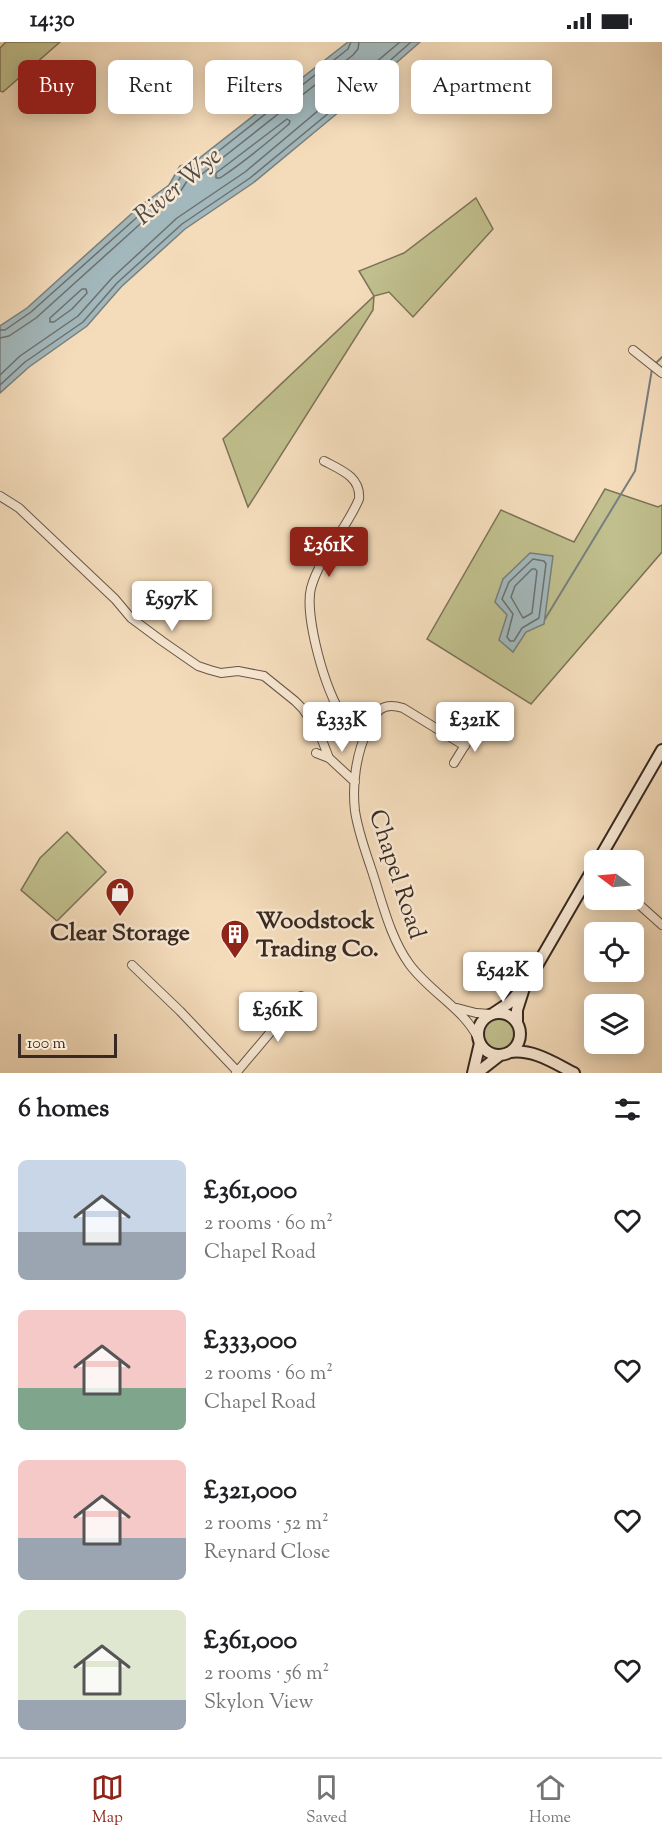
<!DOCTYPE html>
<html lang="en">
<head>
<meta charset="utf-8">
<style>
  :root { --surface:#fff; --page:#f6f6f6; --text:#202124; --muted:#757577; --line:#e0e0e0; --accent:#8f2418 }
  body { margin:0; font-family:"Sorts Mill Goudy",serif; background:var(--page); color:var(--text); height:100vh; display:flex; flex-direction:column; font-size:22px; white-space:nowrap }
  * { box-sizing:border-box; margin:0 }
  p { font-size:20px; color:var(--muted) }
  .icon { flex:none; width:33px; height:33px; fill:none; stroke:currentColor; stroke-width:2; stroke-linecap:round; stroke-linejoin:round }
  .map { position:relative; height:1031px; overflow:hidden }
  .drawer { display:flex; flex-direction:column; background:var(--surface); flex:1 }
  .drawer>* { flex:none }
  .top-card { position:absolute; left:18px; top:18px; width:627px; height:54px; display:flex; gap:12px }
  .needle { width:39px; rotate:286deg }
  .buttons { position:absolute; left:584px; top:808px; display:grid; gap:12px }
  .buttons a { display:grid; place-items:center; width:60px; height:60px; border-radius:9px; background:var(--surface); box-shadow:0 3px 15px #0003; font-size:30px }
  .scale { position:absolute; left:18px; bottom:15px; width:99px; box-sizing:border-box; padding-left:6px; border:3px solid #382922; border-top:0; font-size:16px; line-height:21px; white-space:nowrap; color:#382922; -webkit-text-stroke:4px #f8e8d3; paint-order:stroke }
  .price { position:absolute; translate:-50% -51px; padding:0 14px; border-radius:6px; background:#fff; color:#222; font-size:20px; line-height:39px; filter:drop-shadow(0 2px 3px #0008) }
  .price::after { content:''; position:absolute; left:50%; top:36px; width:18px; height:14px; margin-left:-9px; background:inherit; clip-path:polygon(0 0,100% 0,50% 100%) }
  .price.active { background:var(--accent); color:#fff }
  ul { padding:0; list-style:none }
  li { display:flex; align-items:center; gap:18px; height:150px; padding:0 18px }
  li span { display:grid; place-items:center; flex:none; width:168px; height:120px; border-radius:9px; color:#555 }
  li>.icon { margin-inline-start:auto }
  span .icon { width:72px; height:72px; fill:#fffc; stroke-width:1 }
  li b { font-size:26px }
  h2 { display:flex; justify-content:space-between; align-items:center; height:72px; padding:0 18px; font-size:26px }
  .tag { padding:0 21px; border-radius:9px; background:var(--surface); box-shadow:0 3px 15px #0003; font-size:21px; line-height:54px }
  .tag.active { background:var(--accent); color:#fff }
  .status { display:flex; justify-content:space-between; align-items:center; height:42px; padding:0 30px; background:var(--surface); direction:ltr }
  .status svg { height:16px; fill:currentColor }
  .dock { display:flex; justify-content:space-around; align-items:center; height:84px; border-top:2px solid var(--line); background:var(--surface); font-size:16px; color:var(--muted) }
  .dock a { display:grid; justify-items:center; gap:3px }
  .dock .active { color:var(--accent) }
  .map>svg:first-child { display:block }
</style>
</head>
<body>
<div class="status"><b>14:30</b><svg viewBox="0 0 49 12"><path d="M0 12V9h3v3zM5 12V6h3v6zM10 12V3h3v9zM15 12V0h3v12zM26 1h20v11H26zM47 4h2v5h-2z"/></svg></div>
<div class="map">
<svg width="662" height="1031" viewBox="0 0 662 1031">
  <rect width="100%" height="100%" fill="#f4dcbb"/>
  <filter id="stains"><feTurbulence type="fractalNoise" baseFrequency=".00333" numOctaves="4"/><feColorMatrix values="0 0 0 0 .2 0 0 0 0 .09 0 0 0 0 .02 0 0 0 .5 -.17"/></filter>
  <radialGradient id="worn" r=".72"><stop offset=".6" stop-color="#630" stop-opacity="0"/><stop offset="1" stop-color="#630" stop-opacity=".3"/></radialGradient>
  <path fill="#c0bf8d" stroke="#7c7458" stroke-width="1.5" d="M 6,0 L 60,0 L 3,50 L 0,49 L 0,6 Z
    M 476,156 L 493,187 L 413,275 L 389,250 L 374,254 L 373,268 L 248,465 L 223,397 L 374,254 L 359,229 L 404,211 Z
    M 605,447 L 658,465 L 662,463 L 662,510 L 531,662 L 427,597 L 501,468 L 574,500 Z
    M 67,790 L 106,830 L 57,879 L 21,848 L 40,816 Z
    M483 992a16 16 0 1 1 32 0a16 16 0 1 1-32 0Z"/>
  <path fill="#a2b8bc" stroke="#787f7e" stroke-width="1.5" d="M 348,0 L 420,0 L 363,50 L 253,141 L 185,187 L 121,245 L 87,284 L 29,325 L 0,351 L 0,284 L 27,266 L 140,164 L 169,143 L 180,124 L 193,121 Z
    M 530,511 L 553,514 L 544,582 L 526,590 L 513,610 L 499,598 L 507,573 L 495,560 L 503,537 Z"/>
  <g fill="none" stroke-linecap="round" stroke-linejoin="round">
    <path stroke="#6d706f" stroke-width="1.5" d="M 287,77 L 290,79 L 289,82 C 267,101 244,120 220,136 L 216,136 L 216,131 Z
      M 82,247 L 86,247 L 87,251 L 72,267 L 54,280 L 50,280 L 50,276 Z
      M 0,288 L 5,288 L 31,270 L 144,169 L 173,148 L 184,129 L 197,126 L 348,7 L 351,0
      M 0,296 L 9,294 L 36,276 L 149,174 L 178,153 L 189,136 L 202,132 L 353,13 L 358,7 L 359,0
      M 0,333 L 20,314 L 78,274 L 112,236 L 177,176 L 245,130 L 400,0
      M 0,343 L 25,320 L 83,280 L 117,241 L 182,182 L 250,136 L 359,46 L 411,0
      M 533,517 L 544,519 L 546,522 L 539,576 L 522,586 L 514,599 L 510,599 L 507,595 L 513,572 L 502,557 L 509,540 Z
      M 532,527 L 535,527 L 537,529 L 532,571 L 523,576 L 511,555 L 515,544 Z"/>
    <path stroke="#787f7e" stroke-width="2" d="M 657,320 L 662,315
      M 545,577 L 635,429 L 652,327"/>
    <g stroke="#675648" stroke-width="10">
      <path id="street" d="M 633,308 L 662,331
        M 324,419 C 341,428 361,435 359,457 C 346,488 320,514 311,546 C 304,573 326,653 343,674 C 349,681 358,685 366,690
        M 0,454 L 19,466 L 115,557 L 131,576 L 162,599 L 198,624 L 210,628 L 221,631 L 238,629 L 264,634 L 295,659 L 303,667 L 320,693 L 329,716
        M 465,704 L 403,666 C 381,659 375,670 367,689 C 356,713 352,743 355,769 C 358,789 365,808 371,826 C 382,859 390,896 410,923 C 431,951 463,966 478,996
        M 316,711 L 329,716 L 355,740
        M 454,721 L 475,687
        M 633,857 L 662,883
        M 132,923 L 180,969 L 237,1029
        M 457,966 L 476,971 L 491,972
        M 236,1031 L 301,954"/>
    </g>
    <g stroke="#382922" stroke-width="14">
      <path id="secondary" d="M 598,819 L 662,708
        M478 992a21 21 0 1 1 42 0a21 21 0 1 1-42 0Z
        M 494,971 L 509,961 L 521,948
        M 517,981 L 517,968 L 524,946 L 594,825
        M 510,1010 C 534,1007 554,1021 574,1031
        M 473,1031 L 480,1001
        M 477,1031 L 500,1013"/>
    </g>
    <use href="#street" stroke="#f8e8d3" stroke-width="8"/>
    <use href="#secondary" stroke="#f8e8d3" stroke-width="10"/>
  </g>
  <defs>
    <g id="shop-pin" transform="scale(1.5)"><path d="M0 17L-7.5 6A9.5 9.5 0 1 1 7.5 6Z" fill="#8f2418" stroke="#f8e8d3"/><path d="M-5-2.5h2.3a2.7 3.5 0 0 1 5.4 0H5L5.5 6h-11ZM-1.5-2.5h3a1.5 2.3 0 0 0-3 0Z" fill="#fff"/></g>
    <g id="building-pin" transform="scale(1.5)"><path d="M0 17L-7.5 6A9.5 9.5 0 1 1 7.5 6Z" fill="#8f2418" stroke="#f8e8d3"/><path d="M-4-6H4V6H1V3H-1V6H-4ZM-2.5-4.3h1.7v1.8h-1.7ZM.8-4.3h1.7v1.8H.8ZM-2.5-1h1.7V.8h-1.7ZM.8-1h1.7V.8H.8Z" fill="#fff"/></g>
  </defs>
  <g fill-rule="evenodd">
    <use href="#shop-pin" x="120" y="850"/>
    <use href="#building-pin" x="235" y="892"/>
  </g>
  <g text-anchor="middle" stroke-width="5" stroke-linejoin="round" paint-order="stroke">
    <g font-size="24" fill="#382922" stroke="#f8e8d3">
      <text transform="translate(398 832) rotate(72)" y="8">Chapel Road</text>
    </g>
    <g font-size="24" font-weight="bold" fill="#382922" stroke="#f8e8d3" text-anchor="start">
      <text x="256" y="886">Woodstock<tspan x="256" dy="28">Trading Co.</tspan></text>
      <text x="120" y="898" text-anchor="middle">Clear Storage</text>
    </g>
    <g font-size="26" font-style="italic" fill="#524d48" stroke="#f8e8d3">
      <text transform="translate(177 143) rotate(-40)" y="9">River Wye</text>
    </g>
  </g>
  <rect width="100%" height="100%" filter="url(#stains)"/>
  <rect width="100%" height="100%" fill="url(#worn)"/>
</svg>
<div class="buttons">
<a><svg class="needle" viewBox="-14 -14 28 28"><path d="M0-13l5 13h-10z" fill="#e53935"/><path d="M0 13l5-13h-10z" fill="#757577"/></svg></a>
<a><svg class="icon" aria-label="locate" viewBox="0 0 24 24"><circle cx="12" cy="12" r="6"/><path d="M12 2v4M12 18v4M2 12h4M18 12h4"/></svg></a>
<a><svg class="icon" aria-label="layers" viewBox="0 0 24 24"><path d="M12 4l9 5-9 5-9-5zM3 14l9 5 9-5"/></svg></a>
</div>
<div class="scale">100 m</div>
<b class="price active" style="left:329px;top:536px">£361K</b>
<b class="price" style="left:172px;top:590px">£597K</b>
<b class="price" style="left:342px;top:711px">£333K</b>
<b class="price" style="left:475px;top:711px">£321K</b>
<b class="price" style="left:503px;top:961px">£542K</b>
<b class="price" style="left:278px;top:1001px">£361K</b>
<div class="top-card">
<a class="tag active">Buy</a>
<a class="tag">Rent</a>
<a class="tag">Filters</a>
<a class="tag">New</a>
<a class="tag">Apartment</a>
</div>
</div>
<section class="drawer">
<h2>6 homes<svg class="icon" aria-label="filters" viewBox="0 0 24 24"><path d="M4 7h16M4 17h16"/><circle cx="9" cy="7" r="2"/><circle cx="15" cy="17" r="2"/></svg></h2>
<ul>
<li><span style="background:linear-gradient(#c9d6e8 60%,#9aa5b1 0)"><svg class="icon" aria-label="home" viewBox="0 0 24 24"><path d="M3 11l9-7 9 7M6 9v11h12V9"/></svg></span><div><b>£361,000</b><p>2 rooms · 60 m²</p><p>Chapel Road</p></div><svg class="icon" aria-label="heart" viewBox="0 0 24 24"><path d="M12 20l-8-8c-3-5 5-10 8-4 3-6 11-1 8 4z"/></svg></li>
<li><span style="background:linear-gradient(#f6c9c9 65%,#7fa58c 0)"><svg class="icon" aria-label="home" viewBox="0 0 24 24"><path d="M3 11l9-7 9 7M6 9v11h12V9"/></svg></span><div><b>£333,000</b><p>2 rooms · 60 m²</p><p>Chapel Road</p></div><svg class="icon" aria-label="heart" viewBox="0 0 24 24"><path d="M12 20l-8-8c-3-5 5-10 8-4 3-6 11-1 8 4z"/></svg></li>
<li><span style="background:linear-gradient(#f6c9c9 65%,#9aa5b1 0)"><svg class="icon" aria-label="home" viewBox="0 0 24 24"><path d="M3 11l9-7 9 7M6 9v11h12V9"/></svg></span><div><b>£321,000</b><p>2 rooms · 52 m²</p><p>Reynard Close</p></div><svg class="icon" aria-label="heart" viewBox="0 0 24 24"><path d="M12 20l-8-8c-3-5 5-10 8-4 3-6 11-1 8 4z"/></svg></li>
<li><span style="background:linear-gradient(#dfe7d0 75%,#9aa5b1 0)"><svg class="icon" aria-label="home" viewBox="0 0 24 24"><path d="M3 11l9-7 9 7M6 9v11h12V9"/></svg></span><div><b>£361,000</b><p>2 rooms · 56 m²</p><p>Skylon View</p></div><svg class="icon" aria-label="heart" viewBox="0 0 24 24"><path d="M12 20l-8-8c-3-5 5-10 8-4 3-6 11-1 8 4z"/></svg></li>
</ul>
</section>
<nav class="dock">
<a class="active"><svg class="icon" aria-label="map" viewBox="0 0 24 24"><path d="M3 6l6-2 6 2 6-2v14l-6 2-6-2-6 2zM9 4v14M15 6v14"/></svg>Map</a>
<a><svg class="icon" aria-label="saved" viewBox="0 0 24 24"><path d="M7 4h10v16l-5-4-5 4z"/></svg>Saved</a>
<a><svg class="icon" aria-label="home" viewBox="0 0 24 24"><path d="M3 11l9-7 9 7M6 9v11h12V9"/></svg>Home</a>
</nav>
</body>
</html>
